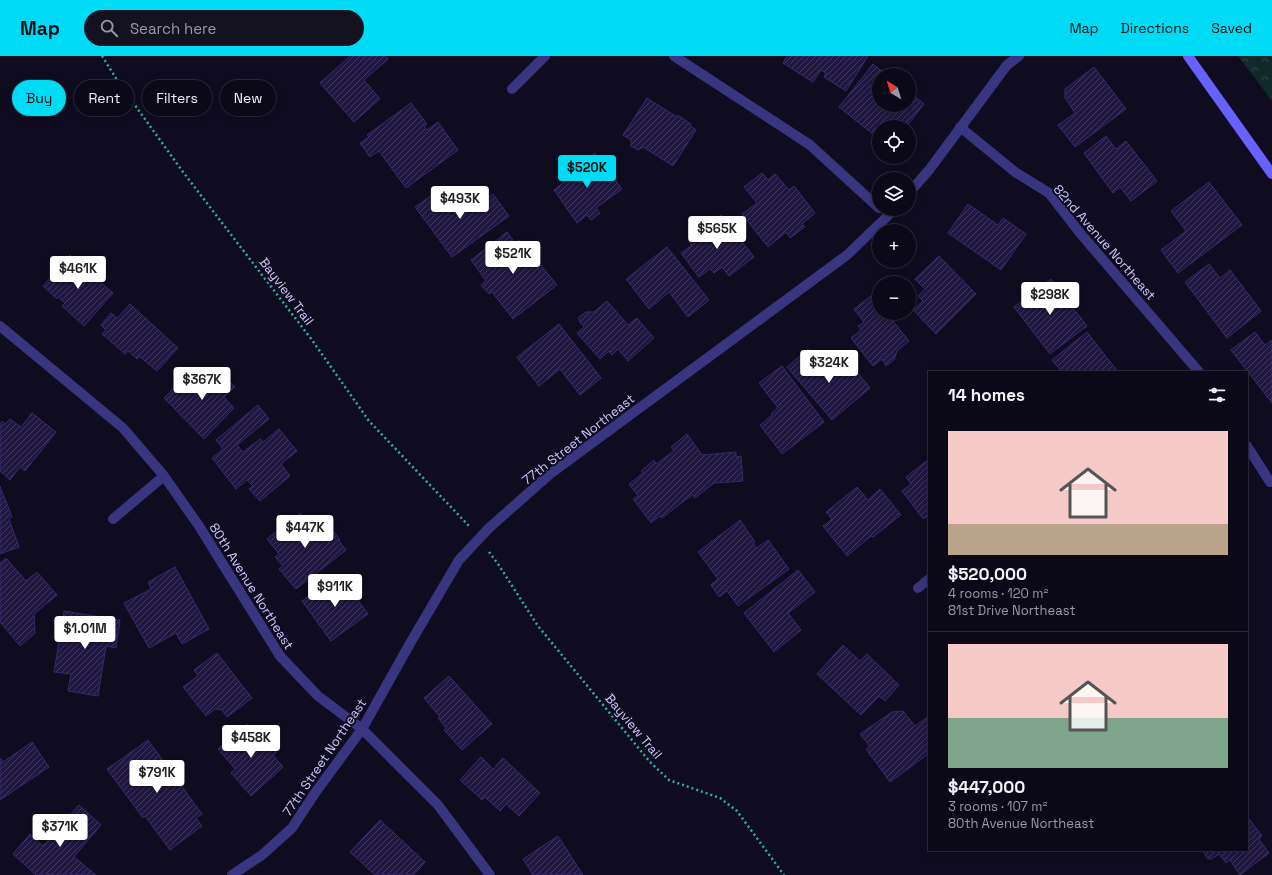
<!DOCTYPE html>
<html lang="en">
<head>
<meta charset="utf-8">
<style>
  :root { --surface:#0b0918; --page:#141221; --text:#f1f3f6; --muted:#9a9aa2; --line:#2b2a37; --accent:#00dbf5 }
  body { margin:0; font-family:"Space Grotesk",sans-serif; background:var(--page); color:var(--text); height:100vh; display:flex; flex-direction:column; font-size:15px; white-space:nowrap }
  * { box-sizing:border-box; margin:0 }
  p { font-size:13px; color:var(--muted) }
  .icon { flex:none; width:22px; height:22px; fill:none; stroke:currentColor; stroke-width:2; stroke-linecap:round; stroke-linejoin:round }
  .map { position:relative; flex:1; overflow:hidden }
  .details { position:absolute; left:928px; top:315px; width:320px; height:480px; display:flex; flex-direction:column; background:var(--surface); border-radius:0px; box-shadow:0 2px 10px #0003,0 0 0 1px var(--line) }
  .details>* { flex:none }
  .guide { position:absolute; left:12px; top:24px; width:380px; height:36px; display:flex; gap:8px }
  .needle { width:26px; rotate:322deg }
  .tools { position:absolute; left:872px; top:12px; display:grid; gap:8px }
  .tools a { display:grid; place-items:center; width:44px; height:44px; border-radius:50%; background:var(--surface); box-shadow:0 2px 10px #0003,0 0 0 1px var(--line); font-size:20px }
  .price { position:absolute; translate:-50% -34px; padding:0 9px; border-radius:4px; background:#fff; color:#222; font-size:13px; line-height:26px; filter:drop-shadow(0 1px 2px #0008) }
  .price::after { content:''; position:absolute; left:50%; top:24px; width:12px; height:9px; margin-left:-6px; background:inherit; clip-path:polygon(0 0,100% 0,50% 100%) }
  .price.active { background:var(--accent); color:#111 }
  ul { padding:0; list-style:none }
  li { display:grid; align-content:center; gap:8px; height:212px; padding:0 20px }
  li+li { border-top:1px solid var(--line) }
  li span { display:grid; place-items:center; height:124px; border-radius:0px; color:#555 }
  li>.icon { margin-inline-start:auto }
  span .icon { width:72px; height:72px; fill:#fffc; stroke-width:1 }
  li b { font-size:17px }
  h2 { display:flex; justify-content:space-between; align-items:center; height:48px; padding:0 20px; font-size:17px }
  .pill { padding:0 14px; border-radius:18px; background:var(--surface); box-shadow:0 2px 10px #0003,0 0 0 1px var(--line); font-size:14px; line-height:36px }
  .pill.active { background:var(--accent); color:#111 }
  header { display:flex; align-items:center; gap:24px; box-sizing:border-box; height:56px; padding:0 20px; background:var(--accent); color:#111 }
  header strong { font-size:19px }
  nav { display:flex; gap:22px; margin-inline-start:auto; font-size:14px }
  .search { width:280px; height:36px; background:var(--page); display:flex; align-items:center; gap:10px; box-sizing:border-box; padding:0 14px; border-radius:22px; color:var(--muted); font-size:15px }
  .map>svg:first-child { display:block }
</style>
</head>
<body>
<header>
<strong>Map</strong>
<div class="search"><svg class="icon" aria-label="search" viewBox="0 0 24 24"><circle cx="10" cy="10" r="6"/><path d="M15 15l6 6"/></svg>Search here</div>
<nav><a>Map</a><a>Directions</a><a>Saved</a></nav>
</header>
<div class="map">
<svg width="1272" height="819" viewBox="0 0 1272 819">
  <defs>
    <pattern id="forest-crowns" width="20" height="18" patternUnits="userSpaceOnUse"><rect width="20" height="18" fill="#0f2a29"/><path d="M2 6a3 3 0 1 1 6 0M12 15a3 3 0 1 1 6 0" fill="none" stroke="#314849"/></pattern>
    <pattern id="building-hatch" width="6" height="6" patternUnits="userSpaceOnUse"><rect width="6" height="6" fill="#201741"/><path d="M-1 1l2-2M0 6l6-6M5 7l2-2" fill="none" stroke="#3f375e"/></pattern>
  </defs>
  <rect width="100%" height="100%" fill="#0f0c20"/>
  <path fill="url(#forest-crowns)" d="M 1238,0 L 1272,0 L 1272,45 Z"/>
  <path fill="url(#building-hatch)" stroke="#37296e" d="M 350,0 L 386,0 L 388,3 L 364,24 L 380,43 L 354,66 L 320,27 Z
    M 787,0 L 868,0 L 846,35 L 824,21 L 826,17 L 821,14 L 813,26 L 783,7 Z
    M 873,8 L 887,19 L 879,19 L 879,49 L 909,49 L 909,36 L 924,48 L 906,71 L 879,71 L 879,83 L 839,51 Z
    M 1094,11 L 1126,53 L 1075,91 L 1058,69 L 1075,57 L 1065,42 L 1065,33 Z
    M 647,42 L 677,61 L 678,59 L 691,68 L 690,69 L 696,74 L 673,110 L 643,91 L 638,94 L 631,90 L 631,84 L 623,79 Z
    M 411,47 L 427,68 L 424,71 L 427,74 L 438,66 L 458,94 L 406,132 L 379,95 L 370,101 L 360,87 L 369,81 L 367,79 Z
    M 1106,80 L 1116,93 L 1126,85 L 1157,125 L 1131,145 L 1120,131 L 1113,137 L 1084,97 Z
    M 595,97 L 622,133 L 596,152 L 600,157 L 591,164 L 587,159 L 577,167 L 554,134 L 564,126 L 562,123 Z
    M 762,117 L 768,124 L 775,118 L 789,134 L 794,130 L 815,157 L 802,168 L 805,171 L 790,182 L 786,176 L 768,191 L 742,158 L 757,147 L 744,131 Z
    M 1209,126 L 1242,169 L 1178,217 L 1161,194 L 1186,175 L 1171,155 Z
    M 442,132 L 462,160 L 493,138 L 509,160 L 452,201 L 415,151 Z
    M 968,148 L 998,169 L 1003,162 L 1026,178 L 1001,214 L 948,177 Z
    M 721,159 L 754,201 L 729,220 L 722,211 L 714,217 L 710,213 L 699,221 L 681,197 L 692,189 L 689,186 Z
    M 507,176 L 515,187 L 519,184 L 528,197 L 525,200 L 530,206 L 535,202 L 557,229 L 513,263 L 492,236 L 489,238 L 481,229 L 486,225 L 471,204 Z
    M 667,191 L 709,244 L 688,261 L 669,236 L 649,253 L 626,223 Z
    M 70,199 L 113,237 L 84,270 L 62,250 L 65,247 L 58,241 L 57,243 L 43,230 Z
    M 939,200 L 976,238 L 936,278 L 913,254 L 923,245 L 918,240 L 925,233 L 915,223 Z
    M 1209,208 L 1220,222 L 1230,214 L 1261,255 L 1227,282 L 1185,226 Z
    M 1051,223 L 1087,270 L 1050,298 L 1014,251 Z
    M 879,234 L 879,257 L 893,257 L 889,260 L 909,285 L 897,295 L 894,304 L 886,310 L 882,303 L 873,310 L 851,282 L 861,274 L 858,270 L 864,266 L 854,253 Z
    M 607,245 L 628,269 L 637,262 L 654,282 L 628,305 L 618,293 L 612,299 L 609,295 L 600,303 L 577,277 L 584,271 L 579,265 L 579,261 L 586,256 L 594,256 Z
    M 130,248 L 178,292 L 157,315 L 139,300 L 137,303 L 128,295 L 125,298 L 102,278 L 106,274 L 101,269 L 111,257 L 117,262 Z
    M 559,268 L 601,322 L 580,339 L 560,313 L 539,330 L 517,301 Z
    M 1087,276 L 1118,316 L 1062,316 L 1052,304 Z
    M 1255,276 L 1265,289 L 1272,284 L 1272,347 L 1231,294 Z
    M 808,293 L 829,318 L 834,313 L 836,315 L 848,305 L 870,332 L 832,364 L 787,311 Z
    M 782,310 L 824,366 L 782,398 L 760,369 L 772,359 L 771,358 L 778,352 L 759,327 Z
    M 193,313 L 200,320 L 203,317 L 212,325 L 220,316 L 235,331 L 224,341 L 234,352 L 204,383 L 164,342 Z
    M 258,349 L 269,363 L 237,389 L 243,396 L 260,383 L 263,386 L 279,373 L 297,395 L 281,408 L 290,420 L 260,445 L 249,433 L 253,430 L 247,424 L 236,433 L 212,402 L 223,393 L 216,384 Z
    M 32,357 L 56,376 L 25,415 L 20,411 L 10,424 L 0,415 L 0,368 L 2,365 L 5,368 L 10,363 L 21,371 Z
    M 687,378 L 702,399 L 736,396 L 736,401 L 741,400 L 743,425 L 714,427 L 695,442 L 692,439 L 662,462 L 660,460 L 651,467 L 633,443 L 638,440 L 629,428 L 643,417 L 641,415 L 654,404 L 656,408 L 674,395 L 671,391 Z
    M 929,403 L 929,459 L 923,463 L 902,435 L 911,428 L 906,421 Z
    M 0,430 L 12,461 L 9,463 L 19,491 L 0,498 Z
    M 857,431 L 868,444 L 880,433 L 901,459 L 873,481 L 871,480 L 847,500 L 823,470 L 832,463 L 826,456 Z
    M 300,457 L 309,469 L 318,462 L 327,474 L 330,471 L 340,484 L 339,485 L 346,494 L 296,533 L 279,513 L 283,510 L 275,501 L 279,498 L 267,483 Z
    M 740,464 L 755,486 L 753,487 L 756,492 L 768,484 L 789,513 L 738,550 L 727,535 L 719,541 L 711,529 L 718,523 L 698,496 Z
    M 6,502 L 26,525 L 37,516 L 57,539 L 34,558 L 35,577 L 20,590 L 0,566 L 0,507 Z
    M 175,511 L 209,573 L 182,588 L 176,577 L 149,592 L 124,547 L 151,533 L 148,526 Z
    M 798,514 L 815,536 L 788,557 L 801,574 L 774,596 L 744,557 Z
    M 339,518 L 368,558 L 331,585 L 302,545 Z
    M 64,555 L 120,564 L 116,592 L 106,590 L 98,640 L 68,635 L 71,618 L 54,616 Z
    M 843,589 L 860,605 L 867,598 L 899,629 L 885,645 L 879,640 L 861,659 L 817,618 Z
    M 217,597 L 252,642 L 227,661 L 222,654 L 215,653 L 206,660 L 183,631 L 198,620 L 194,614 Z
    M 449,620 L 492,668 L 462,694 L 444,674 L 446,672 L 438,662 L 440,661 L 424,642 Z
    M 903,655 L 915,670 L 929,660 L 929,702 L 927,699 L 890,726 L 866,693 L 870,691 L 860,678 L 892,656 Z
    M 247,668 L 254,676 L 257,674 L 277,696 L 273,699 L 283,711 L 251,740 L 231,717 L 235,713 L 218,693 Z
    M 148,684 L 202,758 L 196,762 L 202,770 L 170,794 L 145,760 L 143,762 L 107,713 Z
    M 32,686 L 49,711 L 0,744 L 0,702 L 3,706 Z
    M 481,701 L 493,713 L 503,702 L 540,737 L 519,760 L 506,748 L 500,755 L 485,741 L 482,744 L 460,724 Z
    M 79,749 L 101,769 L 74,801 L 96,819 L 51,819 L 49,818 L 48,819 L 36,819 L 13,798 L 30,778 L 43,790 Z
    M 1247,760 L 1262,780 L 1259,783 L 1269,797 L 1240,819 L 1230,804 L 1226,807 L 1219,798 L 1212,803 L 1208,803 L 1202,794 L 1247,794 Z
    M 380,764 L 425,806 L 414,819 L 375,819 L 350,796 Z
    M 558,780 L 583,819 L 537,819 L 536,818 L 533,819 L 523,803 Z"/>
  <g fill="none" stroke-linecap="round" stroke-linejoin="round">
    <path stroke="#2ab3ac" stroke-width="2.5" stroke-dasharray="2 3" stroke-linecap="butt" d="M 102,0 L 119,27 L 183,116 L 312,284 L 369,365 L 469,470
      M 489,496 L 498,508 L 538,570 L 650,706 L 669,724 L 720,742 L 737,755 L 784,819"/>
    <path stroke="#393580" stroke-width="10" d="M 674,0 L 810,89 L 879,152
      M 512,33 L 545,0
      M 960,71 L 1015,116 L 1049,137 L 1080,177 L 1199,316
      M 909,137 L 929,114 L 1007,9 L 1019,0
      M 0,270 L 123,372 L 164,420 L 199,470 L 280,600 L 318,640 L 362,673 L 438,749 L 490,819
      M 1247,390 L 1270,426
      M 113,463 L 164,420
      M 918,532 L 929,523
      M 232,819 L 262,799 L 292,772 L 315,737 L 362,673 L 412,584 L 459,504 L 489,472 L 550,418 L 847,199 L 895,153"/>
    <path stroke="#6761ff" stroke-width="10" d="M 1188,0 L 1272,118"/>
  </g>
  <g text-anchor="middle" stroke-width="4" stroke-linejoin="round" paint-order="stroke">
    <g font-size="13" fill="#d1caff" stroke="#0f0c20">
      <text transform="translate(1105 186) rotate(49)" y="5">82nd Avenue Northeast</text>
      <text transform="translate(287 235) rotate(53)" y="5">Bayview Trail</text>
      <text transform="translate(578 383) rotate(-38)" y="5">77th Street Northeast</text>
      <text transform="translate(252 530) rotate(58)" y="5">80th Avenue Northeast</text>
      <text transform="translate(634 670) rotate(50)" y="5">Bayview Trail</text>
      <text transform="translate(324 701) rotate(-56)" y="5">77th Street Northeast</text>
    </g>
  </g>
</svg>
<div class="tools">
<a><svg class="needle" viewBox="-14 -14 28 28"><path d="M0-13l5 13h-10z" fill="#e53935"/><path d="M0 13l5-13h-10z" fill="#9a9aa2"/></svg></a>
<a><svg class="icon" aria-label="locate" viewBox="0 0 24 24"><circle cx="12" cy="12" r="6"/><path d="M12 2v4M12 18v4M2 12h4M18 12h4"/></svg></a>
<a><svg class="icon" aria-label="layers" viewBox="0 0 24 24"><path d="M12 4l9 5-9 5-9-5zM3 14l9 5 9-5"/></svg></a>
<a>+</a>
<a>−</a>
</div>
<b class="price active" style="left:587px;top:133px">$520K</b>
<b class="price" style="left:460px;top:164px">$493K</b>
<b class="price" style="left:717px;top:194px">$565K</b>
<b class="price" style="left:513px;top:219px">$521K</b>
<b class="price" style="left:78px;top:234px">$461K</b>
<b class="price" style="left:1050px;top:260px">$298K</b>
<b class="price" style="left:829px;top:328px">$324K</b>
<b class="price" style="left:202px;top:345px">$367K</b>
<b class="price" style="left:305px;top:493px">$447K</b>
<b class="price" style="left:335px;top:552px">$911K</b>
<b class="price" style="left:85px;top:594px">$1.01M</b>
<b class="price" style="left:251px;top:703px">$458K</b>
<b class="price" style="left:157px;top:738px">$791K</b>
<b class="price" style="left:60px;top:792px">$371K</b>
<div class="guide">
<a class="pill active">Buy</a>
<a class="pill">Rent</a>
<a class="pill">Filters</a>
<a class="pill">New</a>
</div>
<section class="details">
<h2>14 homes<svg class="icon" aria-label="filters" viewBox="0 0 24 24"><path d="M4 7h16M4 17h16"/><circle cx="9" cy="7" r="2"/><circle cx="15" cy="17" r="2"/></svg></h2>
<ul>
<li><span style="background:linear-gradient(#f6c9c9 75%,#b9a48a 0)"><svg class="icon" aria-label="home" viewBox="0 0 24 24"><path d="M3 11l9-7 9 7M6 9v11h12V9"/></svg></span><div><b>$520,000</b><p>4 rooms · 120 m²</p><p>81st Drive Northeast</p></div></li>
<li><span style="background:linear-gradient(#f6c9c9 60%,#7fa58c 0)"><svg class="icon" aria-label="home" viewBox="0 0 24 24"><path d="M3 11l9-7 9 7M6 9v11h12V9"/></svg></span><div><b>$447,000</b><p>3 rooms · 107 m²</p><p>80th Avenue Northeast</p></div></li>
</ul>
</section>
</div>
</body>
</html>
